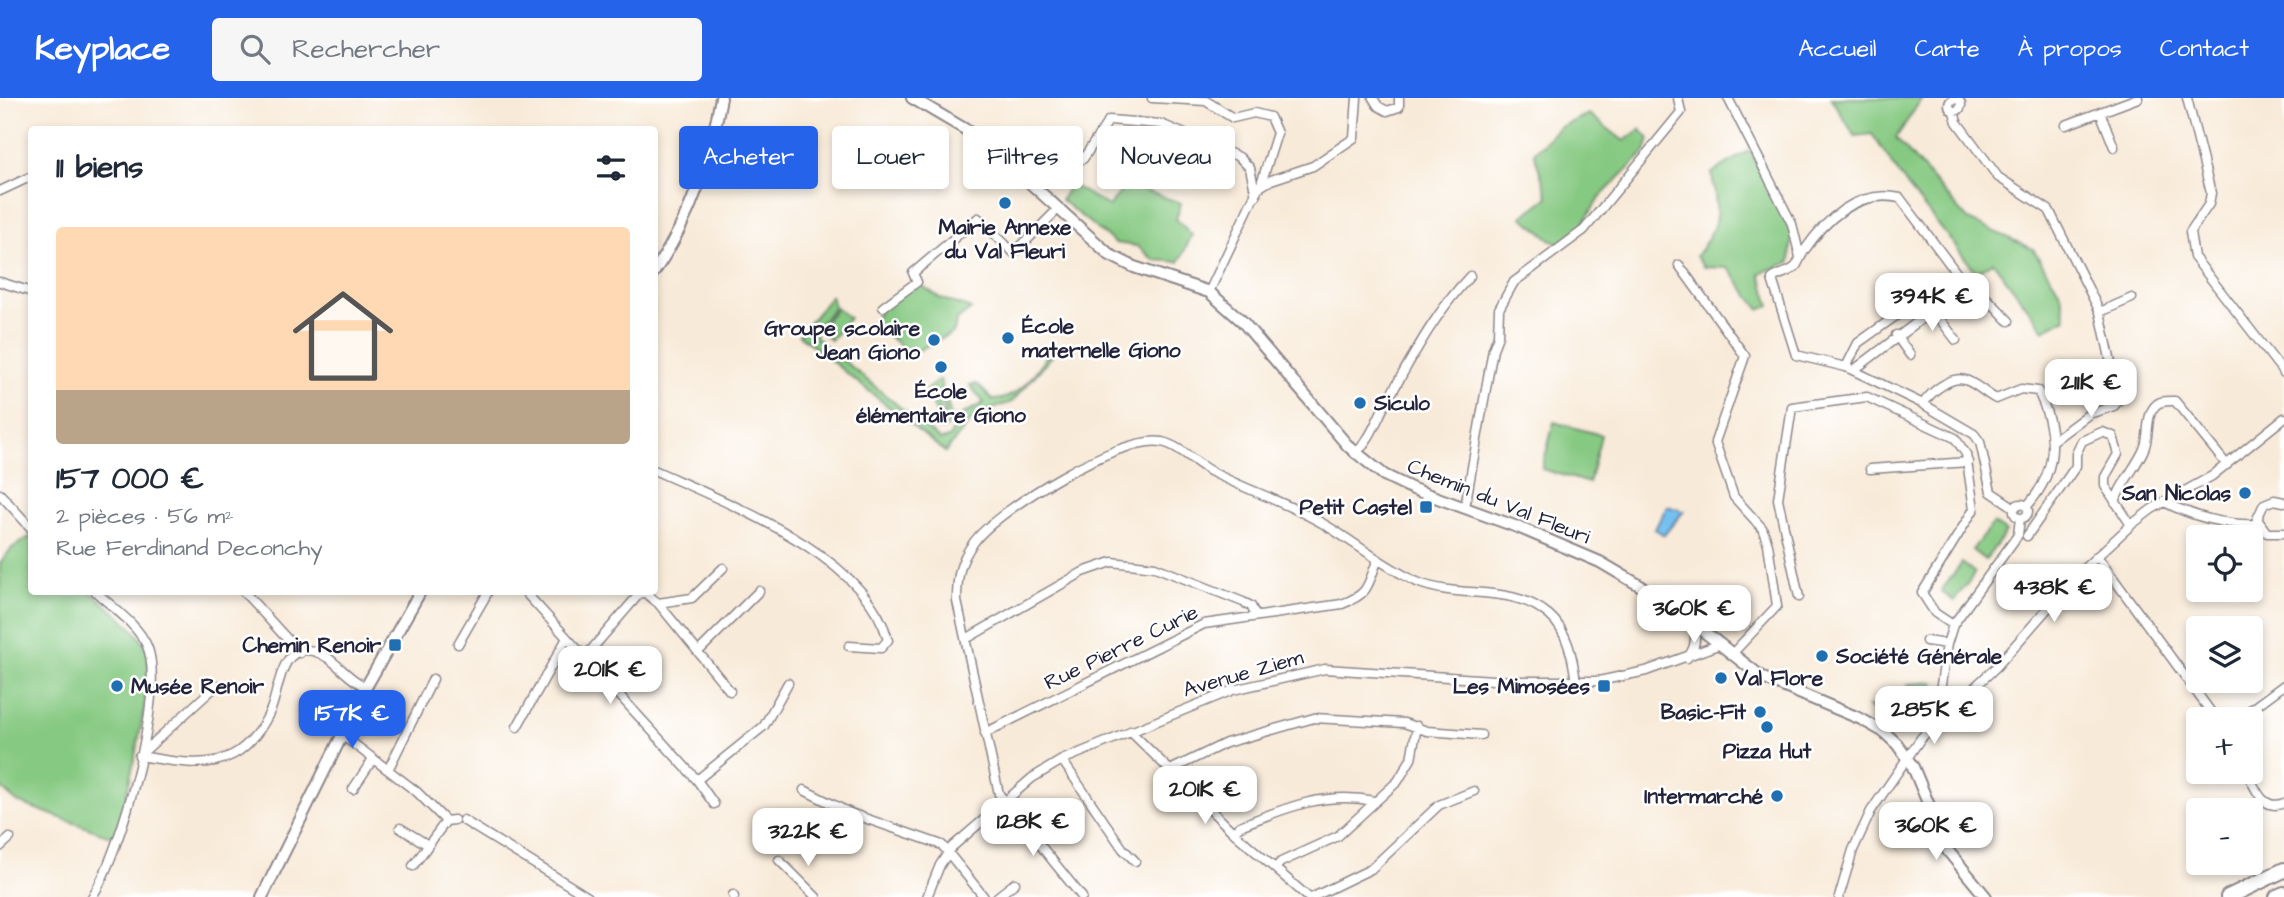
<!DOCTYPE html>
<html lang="fr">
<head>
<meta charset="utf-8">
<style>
  :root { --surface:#fff; --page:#f6f6f7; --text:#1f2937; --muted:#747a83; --line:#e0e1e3; --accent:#2563eb }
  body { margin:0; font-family:"Architects Daughter",sans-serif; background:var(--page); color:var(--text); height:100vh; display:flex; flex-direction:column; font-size:26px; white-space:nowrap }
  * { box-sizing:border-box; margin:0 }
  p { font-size:23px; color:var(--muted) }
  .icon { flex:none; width:38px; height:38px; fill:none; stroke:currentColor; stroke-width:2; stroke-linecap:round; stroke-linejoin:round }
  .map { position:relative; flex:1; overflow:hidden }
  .sheet { position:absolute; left:28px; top:28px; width:630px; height:469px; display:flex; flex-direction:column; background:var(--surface); border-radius:7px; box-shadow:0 4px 10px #0003 }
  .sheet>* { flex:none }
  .hud { position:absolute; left:679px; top:28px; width:665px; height:63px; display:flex; gap:14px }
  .buttons { position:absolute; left:2186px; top:427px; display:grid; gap:14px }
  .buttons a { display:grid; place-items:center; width:77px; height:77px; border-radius:7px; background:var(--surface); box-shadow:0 4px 10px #0003; font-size:35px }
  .price { position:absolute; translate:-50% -60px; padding:0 16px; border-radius:14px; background:#fff; color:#222; font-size:23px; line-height:46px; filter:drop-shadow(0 2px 4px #0008) }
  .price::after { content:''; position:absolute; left:50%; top:42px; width:21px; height:16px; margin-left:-10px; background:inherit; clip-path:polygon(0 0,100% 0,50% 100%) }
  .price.on { background:var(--accent); color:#fff }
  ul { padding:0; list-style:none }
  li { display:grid; align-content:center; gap:14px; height:371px; padding:0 28px }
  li+li { border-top:2px solid var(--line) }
  li span { display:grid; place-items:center; height:217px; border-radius:7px; color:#555 }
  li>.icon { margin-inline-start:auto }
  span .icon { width:126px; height:126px; fill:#fffc; stroke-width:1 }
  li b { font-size:30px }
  h2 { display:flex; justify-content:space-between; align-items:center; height:84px; padding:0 28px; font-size:30px }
  .pill { padding:0 24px; border-radius:7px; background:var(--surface); box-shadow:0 4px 10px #0003; font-size:24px; line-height:63px }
  .pill.on { background:var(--accent); color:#fff }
  header { display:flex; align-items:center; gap:42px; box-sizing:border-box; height:98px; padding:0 35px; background:var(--accent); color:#fff }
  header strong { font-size:33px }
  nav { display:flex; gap:38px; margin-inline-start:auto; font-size:24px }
  .search { width:490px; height:63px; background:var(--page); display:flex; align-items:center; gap:18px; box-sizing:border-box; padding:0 24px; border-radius:7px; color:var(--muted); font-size:26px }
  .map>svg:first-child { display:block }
</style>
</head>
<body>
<header>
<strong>Keyplace</strong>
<div class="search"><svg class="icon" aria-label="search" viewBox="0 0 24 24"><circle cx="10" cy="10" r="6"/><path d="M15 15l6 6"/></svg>Rechercher</div>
<nav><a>Accueil</a><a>Carte</a><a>À propos</a><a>Contact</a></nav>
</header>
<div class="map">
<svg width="2284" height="799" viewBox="0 0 2284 799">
  <rect width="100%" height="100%" fill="#fff"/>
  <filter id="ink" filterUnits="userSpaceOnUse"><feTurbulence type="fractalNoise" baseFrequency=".0143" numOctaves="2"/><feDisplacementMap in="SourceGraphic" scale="14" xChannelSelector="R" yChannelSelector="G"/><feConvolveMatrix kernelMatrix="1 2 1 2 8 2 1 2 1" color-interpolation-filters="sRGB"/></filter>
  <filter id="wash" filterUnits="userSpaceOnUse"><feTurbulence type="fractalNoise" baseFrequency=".00686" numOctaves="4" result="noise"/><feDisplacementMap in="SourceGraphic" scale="28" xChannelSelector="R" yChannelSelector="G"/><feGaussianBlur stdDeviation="1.57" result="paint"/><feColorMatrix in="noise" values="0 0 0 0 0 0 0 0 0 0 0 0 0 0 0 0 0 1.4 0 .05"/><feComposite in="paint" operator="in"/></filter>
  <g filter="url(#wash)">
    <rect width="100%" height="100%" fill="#f8ead8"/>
    <path fill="#86c982" stroke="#54765e" stroke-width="2" d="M 1831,0 L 1922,0 L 1896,40 L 1968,122 L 2033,151 L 2061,196 L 2066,220 L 2044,232 L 1993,164 L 1976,174 L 1908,89 L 1872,36 L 1855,38 Z
      M 1589,16 L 1624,43 L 1640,31 L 1649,41 L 1645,54 L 1600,99 L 1580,130 L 1558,147 L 1522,119 L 1548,99 L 1534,55 L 1558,30 Z
      M 1750,52 L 1792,134 L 1790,164 L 1760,175 L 1770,207 L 1760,212 L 1728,170 L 1704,169 L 1696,158 C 1723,123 1717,116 1712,75 Z
      M 1070,86 L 1109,108 L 1127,86 L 1181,105 L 1176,121 L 1192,137 L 1179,164 L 1154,162 L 1137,148 L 1115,145 L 1061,102 Z
      M 917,184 L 940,200 L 971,211 L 956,223 L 954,234 L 911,256 L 872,225 L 883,209 Z
      M 831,198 L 834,209 L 815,232 L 816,240 L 940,342 L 949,340 L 961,317 L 984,305 L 970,287 L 977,286 L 993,302 C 1019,302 1035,275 1048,256 L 1052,258 L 1012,304 L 976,317 L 945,354 L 799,237 Z
      M 836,210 L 849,220 L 831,242 L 818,232 Z
      M 940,281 C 944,289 937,300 941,313 L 937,315 L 925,293 Z
      M 946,298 L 952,323 L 946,330 L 938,331 L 935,325 L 945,314 L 942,301 Z
      M 1554,324 L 1601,337 L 1589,385 L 1542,371 Z
      M 1993,425 L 2006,434 L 1985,462 L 1972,452 Z
      M 31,438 L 32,494 L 91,494 C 110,511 136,528 147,551 C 157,573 124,712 115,740 L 17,704 L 0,689 L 0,465 L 12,450 Z
      M 1962,465 L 1975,475 L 1954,503 L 1941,493 Z
      M 1934,584 L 1927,622 L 1924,597 L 1908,586 Z
      M 1901,604 L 1912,608 L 1917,616 L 1914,623 L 1916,629 C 1898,635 1881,619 1868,609 L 1883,606 L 1883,610 L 1893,611 Z"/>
    <path fill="#74bfee" stroke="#4b7094" stroke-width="2" d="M 1667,408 L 1684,413 L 1664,437 L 1655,431 Z"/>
  </g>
  <g filter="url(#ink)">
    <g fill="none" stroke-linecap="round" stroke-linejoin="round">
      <g stroke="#8d868a" stroke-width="11">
        <path id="street" d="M 1152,0 L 1206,3 L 1233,20 L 1254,15 L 1270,19 L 1277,35 L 1261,86
          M 1373,0 L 1378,8 L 1387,13 L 1399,9 L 1399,0
          M 1728,0 L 1792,126 L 1800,159
          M 2187,0 L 2211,95 L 2209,106 L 2190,134 L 2194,159 L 2284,275
          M1949 7a6 6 0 1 1 12 0a6 6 0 1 1-12 0Z
          M 1954,14 L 1957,24 L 1998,79 L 2049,112 L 2100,214 L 2119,302 L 2114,308 L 2089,316 L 2054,342
          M 2100,14 L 2114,49
          M 2066,27 L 2138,0
          M 1075,61 L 1083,61 L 1109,22 L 1161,26 L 1239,59 L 1250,70 L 1256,98
          M 0,93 L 32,78
          M 1679,167 L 1745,258 L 1715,344 L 1734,399 L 1762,430 L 1768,446 L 1777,508 L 1731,557
          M 0,184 L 32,194
          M 1209,194 L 1258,90 L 1271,82 L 1313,68 L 1354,40 L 1357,0
          M 883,209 L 917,184 L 913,175 L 978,120 L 1014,155 L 1057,112
          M 1932,211 L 1956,242
          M 2100,214 L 2132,200
          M 1896,237 L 1910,257
          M 1846,269 L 1796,257 L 1772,181 C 1779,175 1790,175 1796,168 C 1799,164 1801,157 1804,153 C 1826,121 1858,91 1900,100 L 1958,177 L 1956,181 L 1918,202 L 1858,245 L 1846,269 L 1923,306
          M 1854,272 L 1961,191 C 1983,189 1994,209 2009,223
          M 1355,356 C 1371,341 1376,323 1386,305 C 1412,260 1434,216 1470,178
          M 1870,371 L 1968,364
          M 654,372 C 727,405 866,457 888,542 L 881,550 L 849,548
          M 0,396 L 32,431
          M 2115,404 C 2121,384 2136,370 2144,351 C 2150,338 2145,319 2155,308 C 2160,302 2168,303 2175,303 L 2227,367
          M 2164,404 C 2194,419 2225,428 2259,426
          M 2284,404 L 2274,402 L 2264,406 L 2257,421 L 2267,435 L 2284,435
          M2014 413a7 7 0 1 1 14 0a7 7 0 1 1-14 0Z
          M 1465,409 L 1493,251 L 1498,238 L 1499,211 L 1514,184 L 1584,132 L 1681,14 L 1678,0
          M 2015,410 L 1991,394 L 1980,344 L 1974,336 L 1923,306 C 1929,297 1934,292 1943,287 C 1966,272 1976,290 1996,301 L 2021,291 L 2038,293 C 2058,334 2059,373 2027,408
          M 2027,438 L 2076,368 L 2076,356 L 2082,343 L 2102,334 L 2113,338 L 2118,356 L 2105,379 L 2105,388 L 2131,427
          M 2097,458 L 2216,621
          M 244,494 L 300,555
          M 525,494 L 697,682 L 714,706
          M 644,494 L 658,505 L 730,593
          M 1799,499 L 1778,401 L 1792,309 L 1867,299 L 1955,340 L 1966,356 L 1974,411 L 1922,495 L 1935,515 L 1953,527
          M 658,505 L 692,500 L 723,470
          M 966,541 L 1083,474 L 1112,464 L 1155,469 L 1243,504 L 1251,508 L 1256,518
          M 1926,543 L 1947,546
          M 458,546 L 488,494
          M 698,554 L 759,493
          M 585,559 L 641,494
          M 1687,560 C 1697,549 1697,537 1691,524
          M 1942,621 L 1938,607 L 1947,546 L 1953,527 L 2018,437 L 2020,420
          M 2238,621 L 2284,587
          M 517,629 L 567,540
          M 1130,633 L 1233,734 L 1308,799
          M 985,635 L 1204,526 L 1342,506 C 1371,495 1367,487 1378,461
          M 342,637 L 417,694 L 446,723
          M 139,658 C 169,662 206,672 234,656 C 250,647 264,628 271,611 C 279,593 280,545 313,553 C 334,558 346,581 366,589
          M 139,658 L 217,587
          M 1062,662 L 1123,751 L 1135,763
          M 388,672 L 433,581
          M 1168,673 L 1226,645 L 1314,620 L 1404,625 L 1427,633 L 1481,637
          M 2247,674 C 2255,689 2262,714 2284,705
          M 697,682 L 764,628 L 788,585
          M 353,691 L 373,661
          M 804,692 L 850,715 L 942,747 L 984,799
          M 463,722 L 588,799
          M 400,730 L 428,747
          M 1233,734 L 1240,728 C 1285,710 1325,693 1374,703
          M 0,749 L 10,740
          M 779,762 L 816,799
          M 413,768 L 446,723 L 454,722
          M 1275,770 L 1281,764 L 1338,738 L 1398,683 L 1411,661 L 1417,628
          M 733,797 L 734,799
          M 92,799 C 120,756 167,594 147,548 C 138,527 112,509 96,494
          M 927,799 L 940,767 L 952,749 L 1032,680 L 1062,662 L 1233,592 L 1325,571 L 1509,583 L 1599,583 L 1646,573 L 1718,547
          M 997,799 L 1015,785
          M 1082,799 L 999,696 L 957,503 C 957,480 959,464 974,444 C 998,411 1121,336 1162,344 C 1180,348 1195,365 1212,374 C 1249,393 1291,406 1327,428 C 1357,446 1385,469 1417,484 C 1460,502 1512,485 1549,517 C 1568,533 1573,561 1576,584
          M 1313,799 L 1371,771 L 1439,707 L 1474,693
          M 1839,799 L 1853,752 L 1871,713 L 1921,640 L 1996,569 L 2078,476 L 2131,427 L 2152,411 L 2212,378 L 2284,320"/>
      </g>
      <g stroke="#8d868a" stroke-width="14">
        <path id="secondary" d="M 912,0 L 980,40 L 1110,157 L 1134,169 L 1209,194 L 1242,223 L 1348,348 L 1384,377 L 1413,391 L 1520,430 L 1600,464 L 1661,500 L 1763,580 L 1861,621 L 1884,634 L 1897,646 L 1913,669 L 1948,753 L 1986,799
          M 654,174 C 691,120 709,64 721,0
          M 262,799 L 366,589 L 420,494"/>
      </g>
      <g stroke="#8d868a" stroke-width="18">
        <path id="highway" d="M 2228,799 L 2284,772
          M 2277,799 L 2284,796"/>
      </g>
      <use href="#street" stroke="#fff" stroke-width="8"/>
      <use href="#secondary" stroke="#fff" stroke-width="10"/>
      <use href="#highway" stroke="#fff" stroke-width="14"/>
    </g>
  </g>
  <g fill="#1f6fb2" stroke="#fff" stroke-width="2.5">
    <circle cx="1005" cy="105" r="7"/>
    <circle cx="1008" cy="240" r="7"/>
    <circle cx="934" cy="242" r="7"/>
    <circle cx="941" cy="269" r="7"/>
    <circle cx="1360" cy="305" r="7"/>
    <circle cx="2245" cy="395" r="7"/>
    <rect x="1419" y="402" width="14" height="14" rx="3.5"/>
    <rect x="388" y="540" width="14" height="14" rx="3.5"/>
    <circle cx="1822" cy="558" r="7"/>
    <circle cx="1721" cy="580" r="7"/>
    <circle cx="117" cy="588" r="7"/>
    <rect x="1597" y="581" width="14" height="14" rx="3.5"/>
    <circle cx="1760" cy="614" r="7"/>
    <circle cx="1767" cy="629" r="7"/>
    <circle cx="1777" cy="698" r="7"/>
  </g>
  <g text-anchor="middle" stroke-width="5" stroke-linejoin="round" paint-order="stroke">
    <g font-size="21" font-weight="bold" fill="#22223b" stroke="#fff" text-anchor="end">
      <text x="1005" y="136" text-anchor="middle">Mairie Annexe<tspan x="1005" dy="24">du Val Fleuri</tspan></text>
      <text x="1022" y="235" text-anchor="start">École<tspan x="1022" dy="24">maternelle Giono</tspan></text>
      <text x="920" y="237">Groupe scolaire<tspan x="920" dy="24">Jean Giono</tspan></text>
      <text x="941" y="300" text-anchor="middle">École<tspan x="941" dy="24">élémentaire Giono</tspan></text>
      <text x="1374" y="312" text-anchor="start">Siculo</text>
      <text x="2231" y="402">San Nicolas</text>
      <text x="1412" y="416">Petit Castel</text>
      <text x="381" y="554">Chemin Renoir</text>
      <text x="1836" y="565" text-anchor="start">Société Générale</text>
      <text x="1735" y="587" text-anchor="start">Val Flore</text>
      <text x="131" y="595" text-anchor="start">Musée Renoir</text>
      <text x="1590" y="595">Les Mimosées</text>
      <text x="1746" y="621">Basic-Fit</text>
      <text x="1767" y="660" text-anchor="middle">Pizza Hut</text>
      <text x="1763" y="705">Intermarché</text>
    </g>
    <g font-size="21" fill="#22223b" stroke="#fff">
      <text transform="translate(1499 403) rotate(22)" y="7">Chemin du Val Fleuri</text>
      <text transform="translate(1121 549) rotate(-26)" y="7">Rue Pierre Curie</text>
      <text transform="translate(1243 575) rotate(-16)" y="7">Avenue Ziem</text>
    </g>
  </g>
</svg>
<div class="buttons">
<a><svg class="icon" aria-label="locate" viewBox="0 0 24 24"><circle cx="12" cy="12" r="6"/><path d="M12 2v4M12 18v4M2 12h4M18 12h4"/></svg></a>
<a><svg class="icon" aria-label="layers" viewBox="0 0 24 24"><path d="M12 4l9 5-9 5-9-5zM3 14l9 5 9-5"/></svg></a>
<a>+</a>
<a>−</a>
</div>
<b class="price" style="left:1932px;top:235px">394K €</b>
<b class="price" style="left:2091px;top:321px">211K €</b>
<b class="price" style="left:2054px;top:526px">438K €</b>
<b class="price" style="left:1694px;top:547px">360K €</b>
<b class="price" style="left:610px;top:608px">201K €</b>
<b class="price" style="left:1934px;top:648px">285K €</b>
<b class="price on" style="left:352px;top:652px">157K €</b>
<b class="price" style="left:1205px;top:728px">201K €</b>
<b class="price" style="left:1033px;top:760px">128K €</b>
<b class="price" style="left:1936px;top:764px">360K €</b>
<b class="price" style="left:808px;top:770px">322K €</b>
<div class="hud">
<a class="pill on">Acheter</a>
<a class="pill">Louer</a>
<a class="pill">Filtres</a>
<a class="pill">Nouveau</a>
</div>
<section class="sheet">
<h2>11 biens<svg class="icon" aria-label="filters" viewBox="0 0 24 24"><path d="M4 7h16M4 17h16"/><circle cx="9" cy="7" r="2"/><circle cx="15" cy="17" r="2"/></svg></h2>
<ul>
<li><span style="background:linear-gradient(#ffd9b3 75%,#b9a48a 0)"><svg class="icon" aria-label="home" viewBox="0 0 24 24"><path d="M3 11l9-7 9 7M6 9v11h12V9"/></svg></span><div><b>157 000 €</b><p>2 pièces · 56 m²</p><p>Rue Ferdinand Deconchy</p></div></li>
</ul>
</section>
</div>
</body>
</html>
